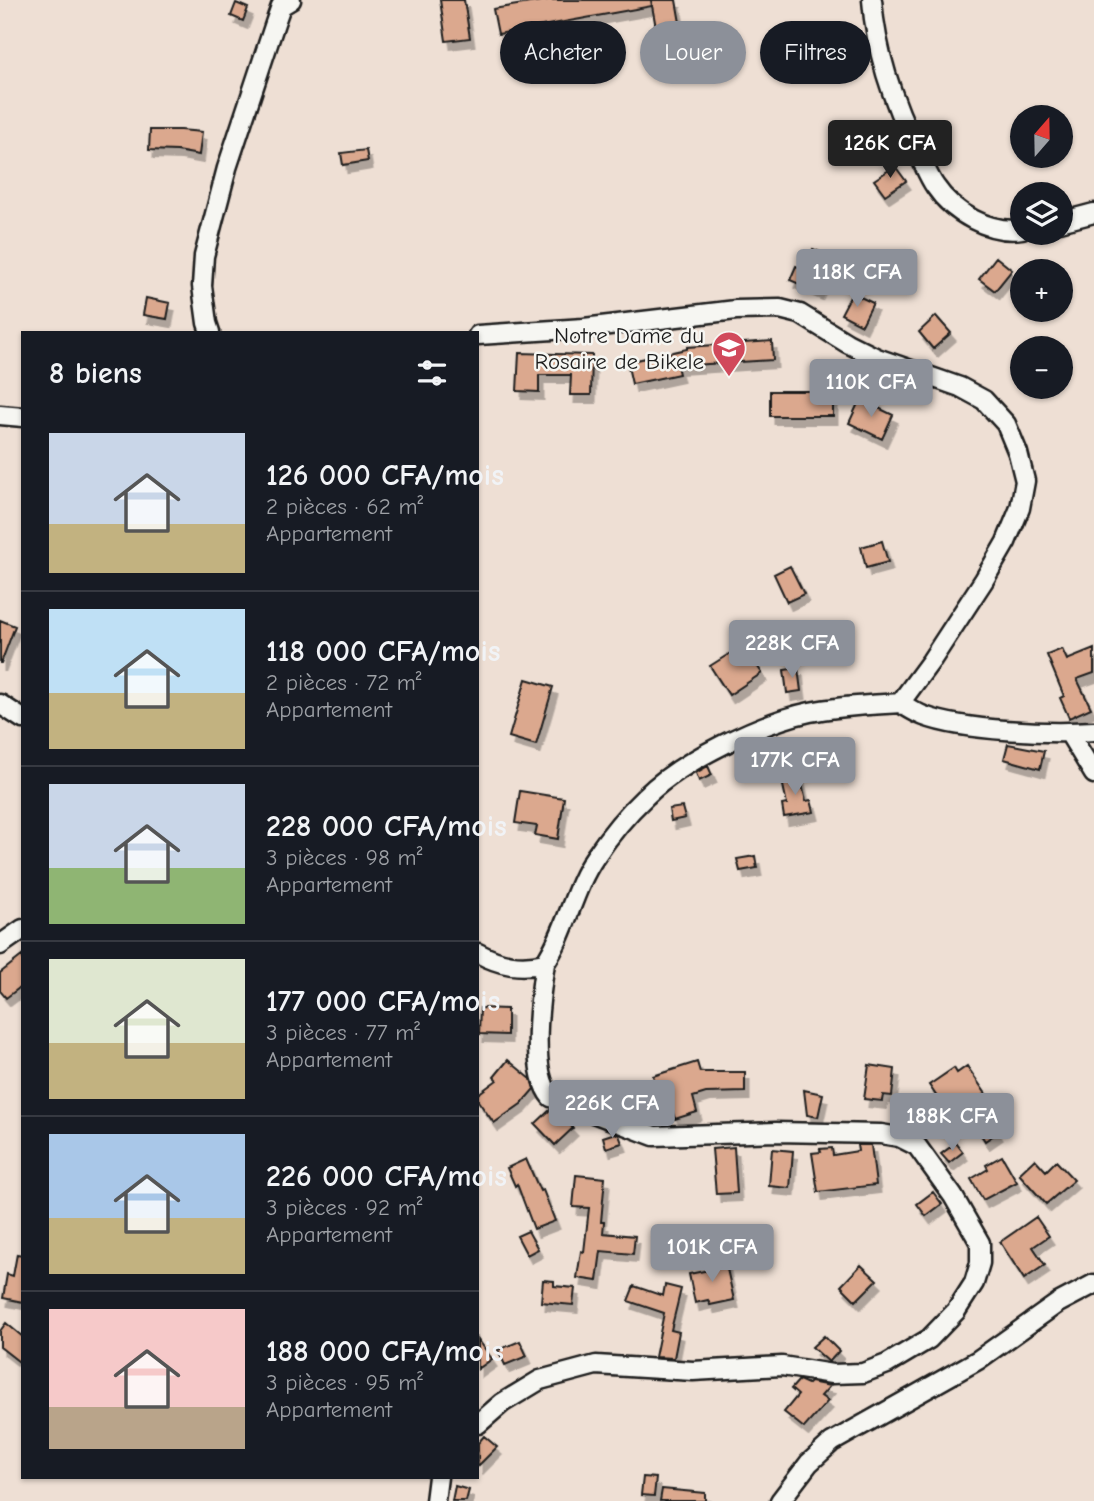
<!DOCTYPE html>
<html lang="fr">
<head>
<meta charset="utf-8">
<style>
  :root { --surface:#171b24; --page:#242831; --text:#f1f3f6; --muted:#9ea1a6; --line:#363941; --accent:#8c9099 }
  body { margin:0; font-family:"Comic Neue",sans-serif; background:var(--page); color:var(--text); height:100vh; display:flex; flex-direction:column; font-size:26px; white-space:nowrap }
  * { box-sizing:border-box; margin:0 }
  p { font-size:23px; color:var(--muted) }
  .icon { flex:none; width:38px; height:38px; fill:none; stroke:currentColor; stroke-width:2; stroke-linecap:round; stroke-linejoin:round }
  .map { position:relative; flex:1; overflow:hidden }
  .side { position:absolute; left:21px; top:331px; width:458px; height:1148px; display:flex; flex-direction:column; background:var(--surface); border-radius:0px; box-shadow:0 2px 5px #0004 }
  .side>* { flex:none }
  .guide { position:absolute; left:500px; top:21px; width:488px; height:63px; display:flex; gap:14px }
  .needle { width:46px; rotate:20deg }
  .controls { position:absolute; left:1010px; top:105px; display:grid; gap:14px }
  .controls a { display:grid; place-items:center; width:63px; height:63px; border-radius:50%; background:var(--surface); box-shadow:0 2px 5px #0004; font-size:35px }
  .price { position:absolute; translate:-50% -60px; padding:0 16px; border-radius:7px; background:var(--accent); color:#fff; font-size:23px; line-height:46px; filter:drop-shadow(0 2px 4px #0008) }
  .price::after { content:''; position:absolute; left:50%; top:42px; width:21px; height:16px; margin-left:-10px; background:inherit; clip-path:polygon(0 0,100% 0,50% 100%) }
  .price.current { background:#222; color:#fff }
  ul { padding:0; list-style:none }
  li { display:flex; align-items:center; gap:21px; height:175px; padding:0 28px }
  li+li { border-top:2px solid var(--line) }
  li span { display:grid; place-items:center; flex:none; width:196px; height:140px; border-radius:0px; color:#555 }
  li>.icon { margin-inline-start:auto }
  span .icon { width:84px; height:84px; fill:#fffc; stroke-width:1 }
  li b { font-size:30px }
  h2 { display:flex; justify-content:space-between; align-items:center; height:84px; padding:0 28px; font-size:30px }
  .chip { padding:0 24px; border-radius:32px; background:var(--surface); box-shadow:0 2px 5px #0004; font-size:24px; line-height:63px }
  .chip.current { background:var(--accent); color:#fff }
  .map>svg:first-child { display:block }
</style>
</head>
<body>
<div class="map">
<svg width="1094" height="1501" viewBox="0 0 1094 1501">
  <defs>
    <filter id="shadow"><feDropShadow dx="4.5" dy="8" stdDeviation="0" flood-color="#0004"/></filter>
  </defs>
  <rect width="100%" height="100%" fill="#eedfd4"/>
  <filter id="ink" filterUnits="userSpaceOnUse"><feTurbulence type="fractalNoise" baseFrequency=".0143" numOctaves="2"/><feDisplacementMap in="SourceGraphic" scale="14" xChannelSelector="R" yChannelSelector="G"/><feConvolveMatrix kernelMatrix="1 2 1 2 8 2 1 2 1" color-interpolation-filters="sRGB"/></filter>
  <g filter="url(#ink)">
    <path fill="#dba88e" stroke="#1c1c1c" stroke-width="2" filter="url(#shadow)" d="M 440,0 L 464,0 L 470,38 L 446,41 Z
      M 548,0 L 651,0 L 652,6 L 498,34 L 493,9 Z
      M 651,0 L 676,0 L 682,34 L 658,39 Z
      M 236,3 L 248,8 L 243,21 L 231,16 Z
      M 150,130 L 180,130 L 202,132 L 199,155 L 177,151 L 149,150 Z
      M 366,150 L 368,161 L 343,165 L 341,153 Z
      M 895,166 L 906,181 L 885,195 L 874,180 Z
      M 813,249 L 833,258 L 818,292 L 790,280 L 796,266 L 804,269 Z
      M 996,257 L 1012,270 L 995,291 L 979,279 Z
      M 852,293 L 873,303 L 862,325 L 841,314 Z
      M 146,298 L 170,303 L 167,319 L 143,315 Z
      M 936,316 L 951,333 L 933,349 L 919,332 Z
      M 772,341 L 773,360 L 677,366 L 679,374 L 632,384 L 627,362 L 687,349 L 687,347 Z
      M 519,353 L 592,355 L 591,395 L 570,395 L 571,375 L 539,375 L 539,392 L 517,391 Z
      M 770,391 L 833,391 L 833,416 L 770,416 Z
      M 860,399 L 893,415 L 882,439 L 849,423 Z
      M 882,541 L 888,562 L 866,568 L 861,547 Z
      M 790,566 L 804,594 L 787,602 L 774,574 Z
      M 0,620 L 15,626 L 1,663 L 0,663 Z
      M 743,645 L 762,673 L 729,695 L 710,666 Z
      M 1062,649 L 1067,660 L 1094,649 L 1094,673 L 1077,679 L 1091,708 L 1069,718 L 1060,698 L 1064,696 L 1047,655 Z
      M 798,668 L 801,691 L 787,693 L 784,670 Z
      M 526,679 L 553,687 L 536,745 L 509,737 Z
      M 1008,744 L 1044,751 L 1040,769 L 1004,759 Z
      M 708,766 L 712,775 L 699,781 L 696,773 Z
      M 799,773 L 806,801 L 811,800 L 814,812 L 784,817 L 782,805 L 787,804 L 781,776 Z
      M 520,791 L 564,798 L 558,839 L 535,835 L 537,826 L 515,823 Z
      M 682,807 L 685,818 L 671,821 L 669,809 Z
      M 755,856 L 757,868 L 740,871 L 737,859 Z
      M 23,955 L 23,985 L 6,998 L 0,991 L 0,973 Z
      M 480,1008 L 507,1009 L 507,1035 L 479,1034 Z
      M 508,1060 L 531,1079 L 534,1089 L 521,1104 L 494,1123 L 478,1101 L 478,1094 L 497,1080 L 494,1077 Z
      M 697,1062 L 700,1072 L 745,1072 L 745,1092 L 706,1093 L 693,1097 L 697,1112 L 675,1119 L 670,1104 L 663,1106 L 653,1076 Z
      M 869,1065 L 895,1069 L 892,1096 L 883,1095 L 882,1101 L 864,1099 Z
      M 967,1066 L 986,1094 L 977,1099 L 998,1132 L 985,1141 L 964,1108 L 945,1122 L 931,1101 L 937,1097 L 929,1085 L 954,1068 L 957,1073 Z
      M 804,1090 L 823,1094 L 818,1117 L 807,1115 Z
      M 551,1109 L 557,1111 L 573,1128 L 555,1145 L 535,1124 Z
      M 615,1133 L 619,1135 L 622,1143 L 606,1148 L 603,1137 Z
      M 956,1143 L 963,1152 L 949,1163 L 941,1154 Z
      M 857,1145 L 871,1145 L 876,1185 L 818,1192 L 812,1153 L 821,1152 L 820,1149 L 832,1148 L 833,1155 L 858,1151 Z
      M 734,1147 L 737,1193 L 716,1194 L 712,1149 Z
      M 772,1149 L 793,1151 L 790,1188 L 769,1186 Z
      M 1002,1156 L 1017,1182 L 983,1200 L 971,1179 L 988,1169 L 986,1165 Z
      M 526,1159 L 540,1191 L 543,1190 L 555,1221 L 534,1229 L 517,1184 L 515,1186 L 507,1168 Z
      M 1035,1159 L 1046,1171 L 1056,1161 L 1074,1180 L 1046,1204 L 1019,1174 Z
      M 576,1175 L 605,1178 L 601,1222 L 604,1222 L 603,1233 L 635,1236 L 633,1254 L 601,1251 L 597,1281 L 577,1278 L 581,1251 L 584,1252 L 589,1208 L 573,1207 Z
      M 933,1192 L 942,1204 L 926,1216 L 917,1204 Z
      M 1036,1217 L 1049,1236 L 1033,1247 L 1045,1265 L 1024,1279 L 1000,1242 Z
      M 528,1231 L 538,1249 L 527,1255 L 517,1236 Z
      M 17,1254 L 23,1255 L 23,1302 L 3,1298 L 7,1274 L 13,1276 Z
      M 725,1260 L 734,1300 L 710,1305 L 708,1300 L 695,1303 L 689,1274 L 709,1270 L 707,1264 Z
      M 861,1265 L 877,1280 L 856,1301 L 841,1286 Z
      M 543,1280 L 554,1281 L 554,1286 L 575,1288 L 573,1305 L 541,1302 Z
      M 665,1285 L 681,1289 L 671,1330 L 679,1332 L 674,1358 L 655,1357 L 664,1313 L 628,1301 L 634,1286 L 663,1296 Z
      M 6,1323 L 23,1337 L 23,1365 L 0,1347 L 0,1331 Z
      M 824,1336 L 839,1351 L 829,1362 L 812,1347 Z
      M 478,1339 L 492,1359 L 478,1369 Z
      M 520,1341 L 527,1356 L 505,1365 L 498,1350 Z
      M 799,1380 L 808,1384 L 810,1382 L 830,1386 L 821,1396 L 828,1401 L 804,1428 L 784,1412 L 798,1395 L 791,1389 Z
      M 484,1436 L 497,1447 L 478,1466 L 478,1443 Z
      M 643,1477 L 656,1478 L 654,1496 L 641,1495 Z
      M 455,1486 L 469,1490 L 466,1501 L 452,1501 Z
      M 662,1489 L 705,1493 L 705,1501 L 660,1501 Z"/>
    <g fill="none" stroke-linecap="round" stroke-linejoin="round">
      <g stroke="#1c1c1c" stroke-width="23">
        <path id="minor" d="M 872,0 C 876,54 894,105 918,153 C 924,164 928,176 935,186 C 953,213 990,234 1022,229
          M 1060,222 L 1094,213
          M 210,332 L 207,323 L 202,286 L 204,256 L 227,168 L 275,23 L 281,6 L 291,0
          M 478,335 L 584,328 L 736,310 L 780,309 L 800,314 L 847,343 L 877,358 L 960,387 L 984,400 L 1006,424 L 1018,453 L 1025,481 L 1020,508 L 1006,542 L 984,580 L 931,661 L 900,703 C 870,705 839,706 810,712 C 762,722 681,761 646,796 C 627,814 609,836 595,857 C 573,889 567,930 545,963 C 520,969 500,965 478,953
          M 0,415 L 23,417
          M 900,703 C 907,707 916,713 924,716 C 964,731 1051,734 1094,731
          M 0,704 L 23,719
          M 1069,733 L 1094,774
          M 0,945 L 23,929
          M 478,1424 L 502,1403 L 540,1380 L 596,1365 L 693,1371 L 782,1366 L 832,1374 L 863,1373 L 887,1364 L 929,1339 L 956,1311 L 974,1283 L 980,1263 L 980,1243 L 953,1196 L 917,1146 L 899,1137 L 881,1134 L 776,1132 L 654,1136 L 551,1097 C 529,1072 540,995 545,963
          M 435,1501 L 438,1477
          M 780,1501 L 809,1463 L 832,1442 L 978,1360 L 1058,1303 L 1094,1284"/>
      </g>
      <use href="#minor" stroke="#f6f6f2" stroke-width="18"/>
    </g>
  </g>
  <defs>
    <g id="school-pin" transform="scale(1.75)"><path d="M0 17L-7.5 6A9.5 9.5 0 1 1 7.5 6Z" fill="#d1495b" stroke="#f6f6f2"/><path d="M0-5L7-2L0 1L-7-2ZM-4 1L0 2.5L4 1V4Q0 6-4 4Z" fill="#fff"/></g>
  </defs>
  <g fill-rule="evenodd">
    <use href="#school-pin" x="729" y="348"/>
  </g>
  <g text-anchor="middle" stroke-width="5" stroke-linejoin="round" paint-order="stroke">
    <g font-size="23" fill="#1c1c1c" stroke="#f6f6f2" text-anchor="end">
      <text x="704" y="343">Notre Dame du<tspan x="704" dy="26">Rosaire de Bikele</tspan></text>
    </g>
  </g>
</svg>
<div class="controls">
<a><svg class="needle" viewBox="-14 -14 28 28"><path d="M0-13l5 13h-10z" fill="#e53935"/><path d="M0 13l5-13h-10z" fill="#9ea1a6"/></svg></a>
<a><svg class="icon" aria-label="layers" viewBox="0 0 24 24"><path d="M12 4l9 5-9 5-9-5zM3 14l9 5 9-5"/></svg></a>
<a>+</a>
<a>−</a>
</div>
<b class="price current" style="left:890px;top:180px">126K CFA</b>
<b class="price" style="left:857px;top:309px">118K CFA</b>
<b class="price" style="left:871px;top:419px">110K CFA</b>
<b class="price" style="left:792px;top:680px">228K CFA</b>
<b class="price" style="left:795px;top:797px">177K CFA</b>
<b class="price" style="left:612px;top:1140px">226K CFA</b>
<b class="price" style="left:952px;top:1153px">188K CFA</b>
<b class="price" style="left:712px;top:1284px">101K CFA</b>
<div class="guide">
<a class="chip">Acheter</a>
<a class="chip current">Louer</a>
<a class="chip">Filtres</a>
</div>
<section class="side">
<h2>8 biens<svg class="icon" aria-label="filters" viewBox="0 0 24 24"><path d="M4 7h16M4 17h16"/><circle cx="9" cy="7" r="2"/><circle cx="15" cy="17" r="2"/></svg></h2>
<ul>
<li><span style="background:linear-gradient(#c9d6e8 65%,#c2b280 0)"><svg class="icon" aria-label="home" viewBox="0 0 24 24"><path d="M3 11l9-7 9 7M6 9v11h12V9"/></svg></span><div><b>126 000 CFA/mois</b><p>2 pièces · 62 m²</p><p>Appartement</p></div></li>
<li><span style="background:linear-gradient(#bfe0f5 60%,#c2b280 0)"><svg class="icon" aria-label="home" viewBox="0 0 24 24"><path d="M3 11l9-7 9 7M6 9v11h12V9"/></svg></span><div><b>118 000 CFA/mois</b><p>2 pièces · 72 m²</p><p>Appartement</p></div></li>
<li><span style="background:linear-gradient(#c9d6e8 60%,#8fb573 0)"><svg class="icon" aria-label="home" viewBox="0 0 24 24"><path d="M3 11l9-7 9 7M6 9v11h12V9"/></svg></span><div><b>228 000 CFA/mois</b><p>3 pièces · 98 m²</p><p>Appartement</p></div></li>
<li><span style="background:linear-gradient(#dfe7d0 60%,#c2b280 0)"><svg class="icon" aria-label="home" viewBox="0 0 24 24"><path d="M3 11l9-7 9 7M6 9v11h12V9"/></svg></span><div><b>177 000 CFA/mois</b><p>3 pièces · 77 m²</p><p>Appartement</p></div></li>
<li><span style="background:linear-gradient(#a9c7e8 60%,#c2b280 0)"><svg class="icon" aria-label="home" viewBox="0 0 24 24"><path d="M3 11l9-7 9 7M6 9v11h12V9"/></svg></span><div><b>226 000 CFA/mois</b><p>3 pièces · 92 m²</p><p>Appartement</p></div></li>
<li><span style="background:linear-gradient(#f6c9c9 70%,#b9a48a 0)"><svg class="icon" aria-label="home" viewBox="0 0 24 24"><path d="M3 11l9-7 9 7M6 9v11h12V9"/></svg></span><div><b>188 000 CFA/mois</b><p>3 pièces · 95 m²</p><p>Appartement</p></div></li>
</ul>
</section>
</div>
</body>
</html>
